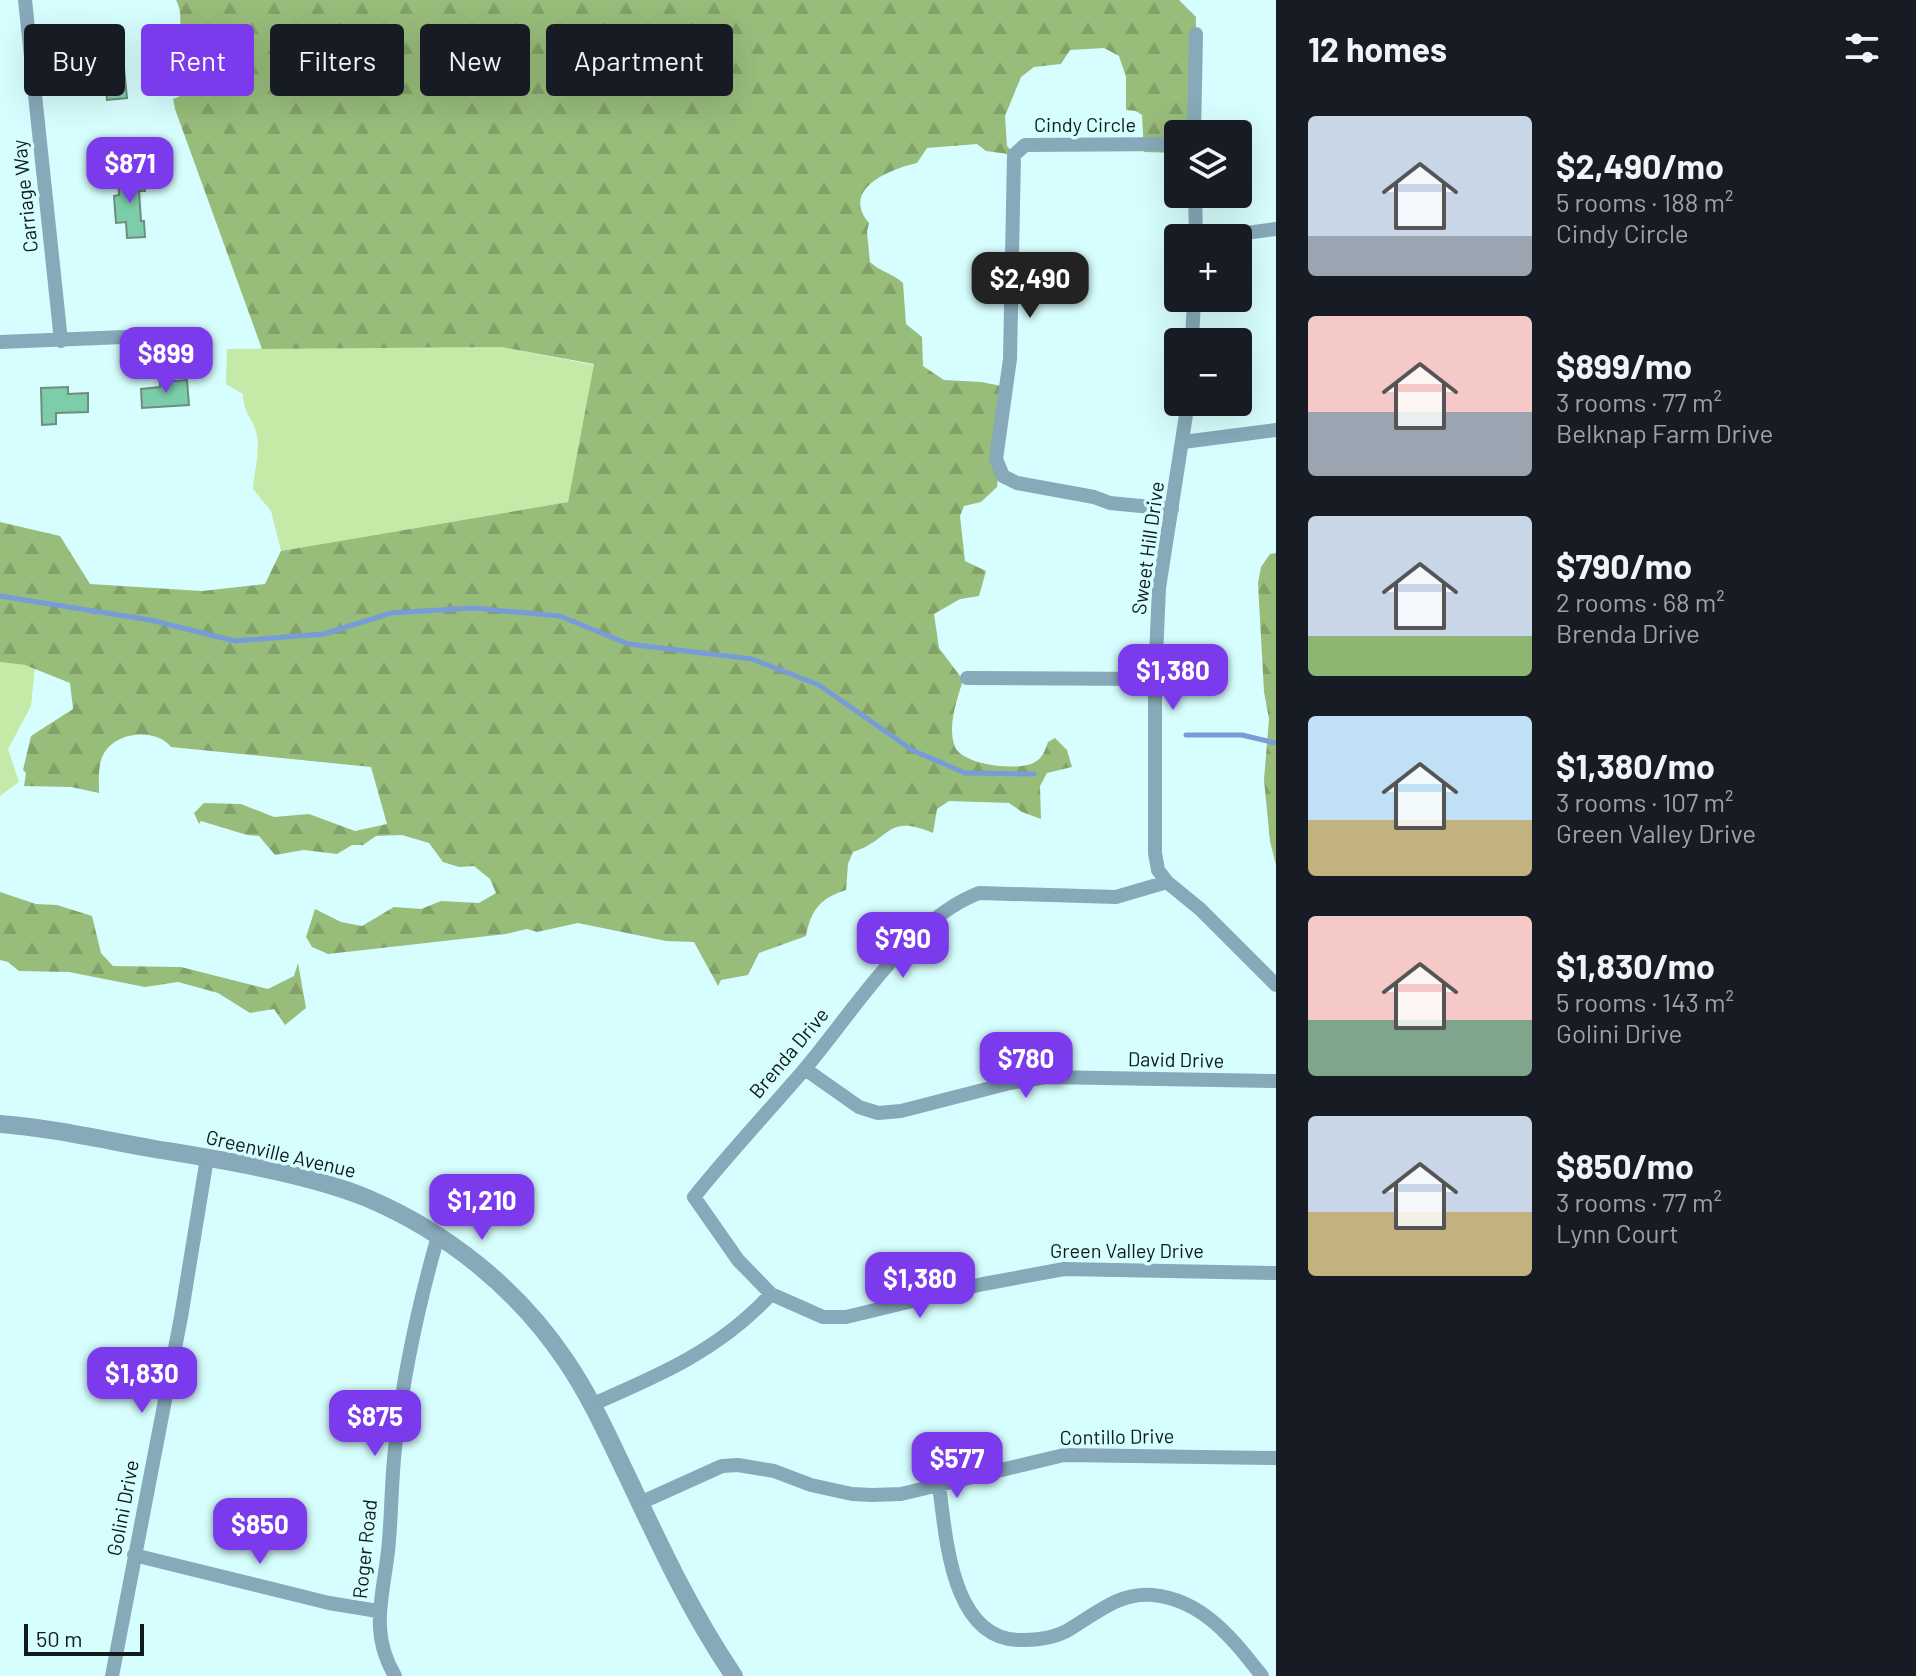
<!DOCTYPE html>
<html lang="en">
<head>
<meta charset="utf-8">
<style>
  :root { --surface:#171b24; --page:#20242c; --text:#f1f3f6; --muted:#9ea1a6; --accent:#7c3aed }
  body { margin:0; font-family:Barlow,sans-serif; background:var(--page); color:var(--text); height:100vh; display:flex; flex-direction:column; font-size:30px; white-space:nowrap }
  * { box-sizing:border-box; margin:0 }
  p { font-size:26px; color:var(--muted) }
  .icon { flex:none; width:44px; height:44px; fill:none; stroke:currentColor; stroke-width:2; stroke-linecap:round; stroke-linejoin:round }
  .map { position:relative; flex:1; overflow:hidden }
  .side { display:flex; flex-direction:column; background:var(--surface); width:640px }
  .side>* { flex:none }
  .banner { position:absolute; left:24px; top:24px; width:760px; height:72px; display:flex; gap:16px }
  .fabs { position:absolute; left:1164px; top:120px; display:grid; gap:16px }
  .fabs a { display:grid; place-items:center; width:88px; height:88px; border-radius:8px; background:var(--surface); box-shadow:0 8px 32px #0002; font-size:40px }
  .scale { position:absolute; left:24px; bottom:20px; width:120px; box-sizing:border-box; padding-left:8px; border:4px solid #0d1b1b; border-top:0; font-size:22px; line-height:28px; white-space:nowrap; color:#0d1b1b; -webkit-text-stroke:6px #d7fefe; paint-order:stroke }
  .price { position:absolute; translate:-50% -68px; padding:0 18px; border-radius:16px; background:var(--accent); color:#fff; font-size:26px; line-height:52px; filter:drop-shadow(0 2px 4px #0008) }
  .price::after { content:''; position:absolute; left:50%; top:48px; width:24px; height:18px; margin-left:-12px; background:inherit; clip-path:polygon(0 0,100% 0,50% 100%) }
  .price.current { background:#222; color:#fff }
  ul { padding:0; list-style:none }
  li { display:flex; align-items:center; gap:24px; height:200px; padding:0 32px }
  li span { display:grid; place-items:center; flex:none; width:224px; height:160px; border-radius:8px; color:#555 }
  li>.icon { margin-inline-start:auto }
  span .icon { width:96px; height:96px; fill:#fffc; stroke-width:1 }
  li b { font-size:34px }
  h2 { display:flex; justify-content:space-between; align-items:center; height:96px; padding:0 32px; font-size:34px }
  .pill { padding:0 28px; border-radius:8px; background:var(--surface); box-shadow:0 8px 32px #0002; font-size:28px; line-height:72px }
  .pill.current { background:var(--accent); color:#fff }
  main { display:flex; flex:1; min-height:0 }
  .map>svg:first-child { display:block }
</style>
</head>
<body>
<main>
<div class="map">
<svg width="1276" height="1676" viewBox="0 0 1276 1676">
  <defs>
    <pattern id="forest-firs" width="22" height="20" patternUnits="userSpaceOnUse" patternTransform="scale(2)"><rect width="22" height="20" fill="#98bc7a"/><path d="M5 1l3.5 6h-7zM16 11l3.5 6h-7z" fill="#82a169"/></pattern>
  </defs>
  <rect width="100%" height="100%" fill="#d7fefe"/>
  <path fill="#c5e9a7" d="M 501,347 L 594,365 L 568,502 L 281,551 L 271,511 L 253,489 C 254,473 260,452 257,436 C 254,418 243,414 243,394 L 226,384 L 227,349 Z
    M 0,662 L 35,666 L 31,706 L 8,749 L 19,782 L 0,796 Z"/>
  <path fill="url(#forest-firs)" d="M 176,0 L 1179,0 L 1196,17 L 1194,134 L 1178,134 L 1178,153 L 1144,152 L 1142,115 L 1136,111 L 1126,110 L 1126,77 L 1119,56 L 1104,48 L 1070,50 L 1061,64 L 1034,67 L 1021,77 L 1005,116 L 1007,146 L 1015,155 L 986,151 L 977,144 L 927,148 L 917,163 C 890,169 840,189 869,223 L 867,232 L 870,262 C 879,271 892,273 903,283 L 906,324 L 922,337 L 923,366 L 944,380 L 981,382 L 1007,387 L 997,487 L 981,502 L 964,506 L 960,516 L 965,561 L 986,571 L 979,596 L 960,599 L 934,614 L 939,648 L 963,680 C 957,700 947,726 955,747 C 962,765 1020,772 1035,762 C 1043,758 1045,750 1048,742 L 1055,738 L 1067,750 L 1072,767 L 1047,773 L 1040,786 L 1041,819 L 1022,812 L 1009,803 L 949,801 L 937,809 L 933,833 C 886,813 891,840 853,852 L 848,864 L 846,890 C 821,898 811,909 806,936 L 759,953 L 748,975 L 721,980 L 718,986 L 694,942 L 666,941 L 578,923 L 537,932 L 527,929 L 506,934 L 328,954 L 312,947 L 306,937 L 315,909 L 341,922 L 362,926 L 394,907 L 421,909 L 441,901 L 479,903 L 496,893 L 490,879 L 474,866 L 459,867 L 443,862 L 429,843 L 402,835 L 376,836 L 363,845 L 352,845 L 337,854 L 304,850 L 275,855 L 259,836 L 247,835 L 201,821 L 199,824 L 194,813 L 204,803 L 241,804 L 274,817 L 309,814 L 355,831 L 387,824 L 371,767 L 171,747 C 157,729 121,731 107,749 C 97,760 99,780 99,793 L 71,787 L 24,786 L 26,773 L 23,770 L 31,736 L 73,709 L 70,683 L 25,665 L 0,662 L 0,522 L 60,536 L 90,584 L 202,591 L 265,584 L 281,551 L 568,502 L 594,364 L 501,347 L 262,349 L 175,109 L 173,99 C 193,92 204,75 192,54 C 188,49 182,44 181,38 C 179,25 183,12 176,0 Z
    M 1276,553 L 1276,865 L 1270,841 L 1264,780 L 1269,719 L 1264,692 L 1258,583 L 1261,567 L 1270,554 Z
    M 0,892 L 36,904 L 57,905 L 92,916 L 101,953 L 113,966 L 181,967 L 268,989 L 294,976 L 298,963 L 306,1008 L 285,1025 L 274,1009 L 250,1013 L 218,993 L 178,982 L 145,987 L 69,972 L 19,971 L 8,962 L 0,960 Z"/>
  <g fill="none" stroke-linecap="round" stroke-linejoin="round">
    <path stroke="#789cd8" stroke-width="5" d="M 0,596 L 150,620 L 235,641 L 324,634 L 391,613 L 473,608 L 560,616 L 628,644 L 752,659 L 819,685 L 912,750 L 965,773 L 1034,774
      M 1186,735 L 1242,735 L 1276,743"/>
  </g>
  <path fill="#7bcea9" stroke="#6f8d7e" stroke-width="2" d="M 121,38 L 127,98 L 107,100 L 105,82 L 100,82 L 97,55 L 104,54 L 102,39 Z
    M 138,175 L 138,179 L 144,178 L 145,191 L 139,191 L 141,221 L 144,221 L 145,237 L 127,238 L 126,222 L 116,223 L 114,196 L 119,195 L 118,176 Z
    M 187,380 L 189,405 L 142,408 L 141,389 L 160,387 L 160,382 Z
    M 68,387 L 68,394 L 88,393 L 88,412 L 56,413 L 56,424 L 42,425 L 41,388 Z"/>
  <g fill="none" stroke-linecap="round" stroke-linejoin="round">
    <path stroke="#87a9b9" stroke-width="14" d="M 25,0 L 61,341
      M 1194,134 L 1196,34
      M 1195,194 L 1196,238
      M 1209,238 L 1276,229
      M 0,342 L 199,334
      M 1192,342 L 1194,298
      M 1188,402 L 1159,588 L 1155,679 L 1155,853 L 1158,870 L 1167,882 L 1200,909 L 1276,985
      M 1183,442 L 1276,430
      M 1172,509 L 1110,503 L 1094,497 L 1017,483 L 1003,476 L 996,459 L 1010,359 L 1014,155 L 1025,145 L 1178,144
      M 967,678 L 1155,679
      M 805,1069 L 859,1107 L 878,1113 L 901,1111 L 1010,1083 L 1046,1077 L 1276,1081
      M 771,1294 L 738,1260 L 694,1197 C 729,1153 767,1113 803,1071 C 852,1014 908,920 979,893 L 1116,897 L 1167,882
      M 591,1405 C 658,1376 720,1350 771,1294 L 823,1317 L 846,1317 L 983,1284 L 1064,1269 L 1276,1273
      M 939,1485 C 946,1536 951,1643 1023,1640 C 1039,1640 1057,1637 1070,1629 C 1097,1613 1119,1592 1153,1595 C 1203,1600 1233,1639 1262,1676
      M 640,1503 L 722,1466 L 738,1465 L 774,1471 L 811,1485 L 852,1494 L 872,1495 L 901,1494 L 1064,1455 L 1276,1458
      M 134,1555 L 329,1603 L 378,1611
      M 112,1676 L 181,1317 L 207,1158
      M 395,1676 C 369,1632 383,1597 388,1551 C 392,1514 391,1477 396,1440 C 404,1371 419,1303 438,1236"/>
    <path stroke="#87a9b9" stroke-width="18" d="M 0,1124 C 52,1128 104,1140 155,1149 C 221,1160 306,1173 367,1198 C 447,1232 518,1289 566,1361 C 592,1399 611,1443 631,1484 C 662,1550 693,1616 734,1676"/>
  </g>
  <g text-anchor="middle" stroke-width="7" stroke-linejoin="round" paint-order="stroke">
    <g font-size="20" fill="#0d1b1b" stroke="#d7fefe">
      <text x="1085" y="132">Cindy Circle</text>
      <text transform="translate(25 196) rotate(-96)" y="7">Carriage Way</text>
      <text transform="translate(1148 548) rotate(-82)" y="7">Sweet Hill Drive</text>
      <text transform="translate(789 1053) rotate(-50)" y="7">Brenda Drive</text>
      <text transform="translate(1176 1060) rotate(1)" y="7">David Drive</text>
      <text transform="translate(281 1154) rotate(13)" y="7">Greenville Avenue</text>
      <text x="1127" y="1258">Green Valley Drive</text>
      <text transform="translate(1117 1437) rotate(-1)" y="7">Contillo Drive</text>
      <text transform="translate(123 1508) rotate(-79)" y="7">Golini Drive</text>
      <text transform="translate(365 1549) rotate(-84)" y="7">Roger Road</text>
    </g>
  </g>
</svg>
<div class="fabs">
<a><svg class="icon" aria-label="layers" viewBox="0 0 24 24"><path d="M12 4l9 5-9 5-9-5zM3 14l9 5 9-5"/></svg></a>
<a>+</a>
<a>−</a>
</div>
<div class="scale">50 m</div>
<b class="price" style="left:130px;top:205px">$871</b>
<b class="price current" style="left:1030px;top:320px">$2,490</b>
<b class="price" style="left:166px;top:395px">$899</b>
<b class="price" style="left:1173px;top:712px">$1,380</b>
<b class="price" style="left:903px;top:980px">$790</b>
<b class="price" style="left:1026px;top:1100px">$780</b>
<b class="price" style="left:482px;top:1242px">$1,210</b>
<b class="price" style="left:920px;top:1320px">$1,380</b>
<b class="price" style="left:142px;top:1415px">$1,830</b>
<b class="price" style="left:375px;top:1458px">$875</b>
<b class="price" style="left:957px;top:1500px">$577</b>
<b class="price" style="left:260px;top:1566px">$850</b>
<div class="banner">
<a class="pill">Buy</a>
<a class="pill current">Rent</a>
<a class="pill">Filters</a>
<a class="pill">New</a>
<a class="pill">Apartment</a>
</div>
</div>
<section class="side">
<h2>12 homes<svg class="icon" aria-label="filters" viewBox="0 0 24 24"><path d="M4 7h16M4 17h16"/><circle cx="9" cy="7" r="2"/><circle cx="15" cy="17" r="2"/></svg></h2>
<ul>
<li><span style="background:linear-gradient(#c9d6e8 75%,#9aa5b1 0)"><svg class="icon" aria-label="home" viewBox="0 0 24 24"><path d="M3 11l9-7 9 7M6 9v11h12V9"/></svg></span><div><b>$2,490/mo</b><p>5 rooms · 188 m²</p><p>Cindy Circle</p></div></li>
<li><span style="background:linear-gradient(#f6c9c9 60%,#9aa5b1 0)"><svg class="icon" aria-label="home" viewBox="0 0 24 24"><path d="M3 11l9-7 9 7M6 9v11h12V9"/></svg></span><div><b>$899/mo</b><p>3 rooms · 77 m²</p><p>Belknap Farm Drive</p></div></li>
<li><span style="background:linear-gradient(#c9d6e8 75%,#8fb573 0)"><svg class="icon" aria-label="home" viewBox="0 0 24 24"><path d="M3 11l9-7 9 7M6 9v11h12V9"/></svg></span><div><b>$790/mo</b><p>2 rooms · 68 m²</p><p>Brenda Drive</p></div></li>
<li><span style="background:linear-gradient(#bfe0f5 65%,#c2b280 0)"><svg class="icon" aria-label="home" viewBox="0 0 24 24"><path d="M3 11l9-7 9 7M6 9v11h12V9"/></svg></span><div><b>$1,380/mo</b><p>3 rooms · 107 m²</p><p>Green Valley Drive</p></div></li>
<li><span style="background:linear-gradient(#f6c9c9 65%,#7fa58c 0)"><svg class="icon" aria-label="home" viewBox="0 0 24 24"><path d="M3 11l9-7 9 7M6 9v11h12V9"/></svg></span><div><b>$1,830/mo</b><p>5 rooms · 143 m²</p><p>Golini Drive</p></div></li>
<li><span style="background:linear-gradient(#c9d6e8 60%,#c2b280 0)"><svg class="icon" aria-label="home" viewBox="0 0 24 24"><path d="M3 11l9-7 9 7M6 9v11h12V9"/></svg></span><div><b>$850/mo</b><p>3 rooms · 77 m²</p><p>Lynn Court</p></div></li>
</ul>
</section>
</main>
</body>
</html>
